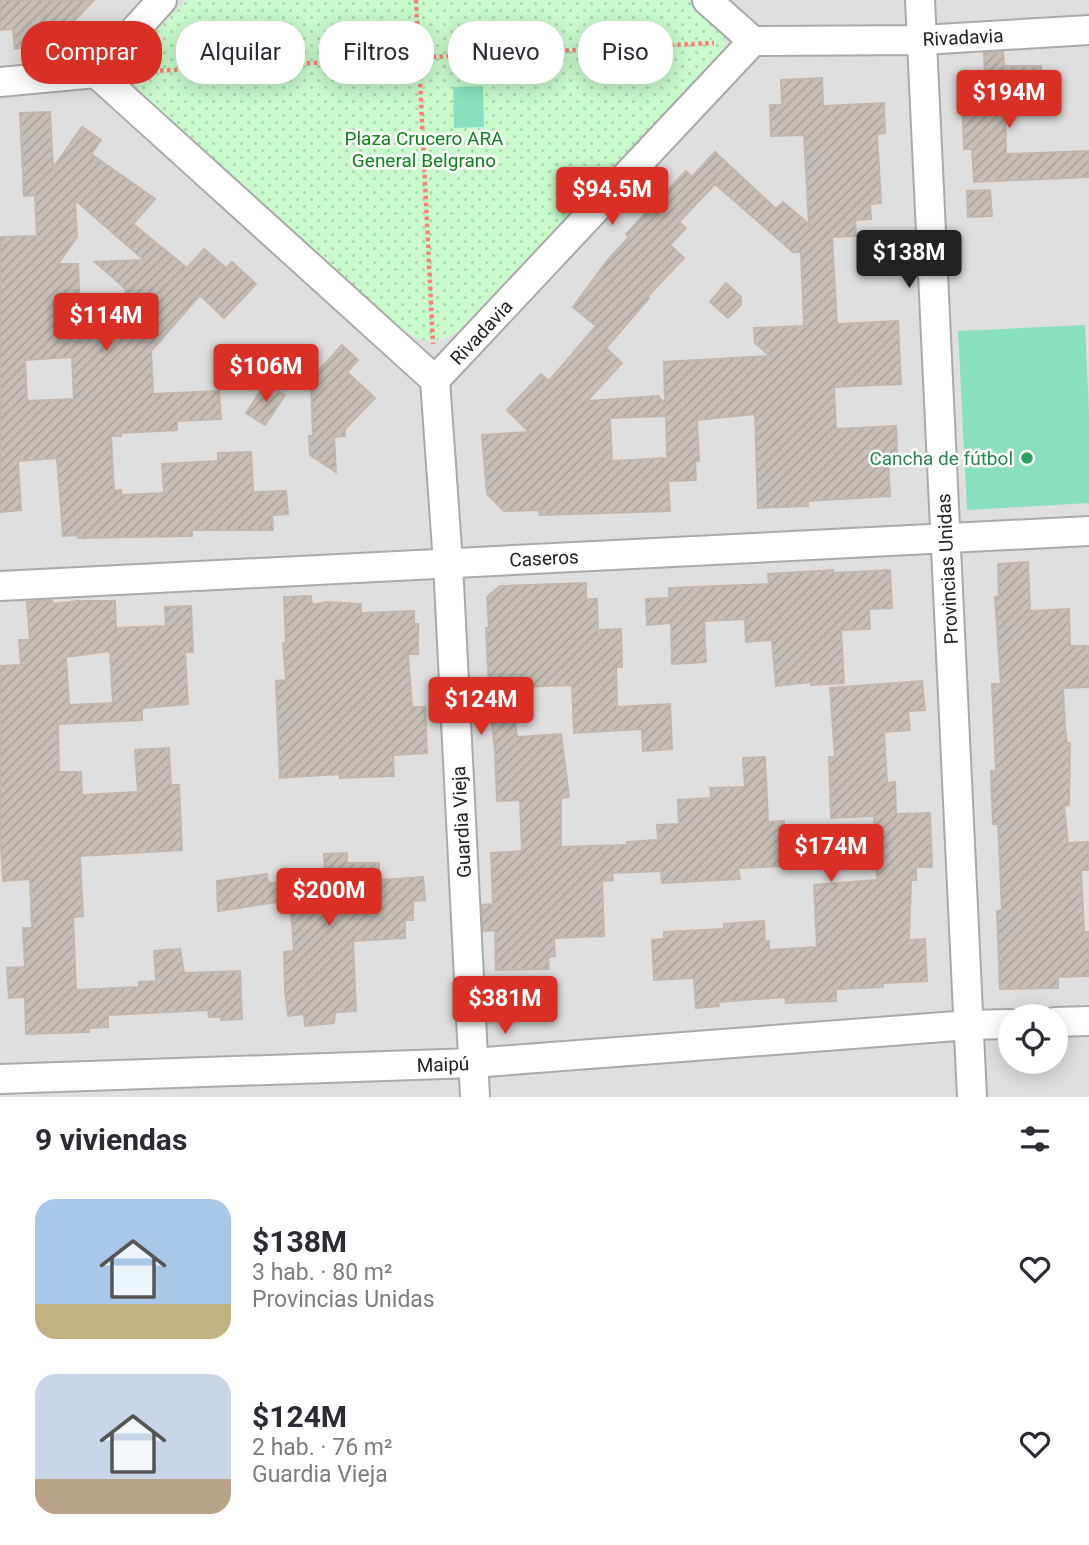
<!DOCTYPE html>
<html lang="es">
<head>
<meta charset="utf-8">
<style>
  :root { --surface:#fff; --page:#f2f2f3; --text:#2b2b33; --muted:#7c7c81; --accent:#d93025 }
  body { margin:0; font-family:Roboto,sans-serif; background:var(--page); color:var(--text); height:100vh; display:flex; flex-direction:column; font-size:26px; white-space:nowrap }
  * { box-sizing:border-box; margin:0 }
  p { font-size:23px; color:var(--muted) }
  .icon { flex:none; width:38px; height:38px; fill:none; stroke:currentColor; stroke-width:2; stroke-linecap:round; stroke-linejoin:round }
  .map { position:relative; height:1097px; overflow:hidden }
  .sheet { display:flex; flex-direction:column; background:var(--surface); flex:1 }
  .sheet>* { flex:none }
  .guide { position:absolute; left:21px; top:21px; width:700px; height:63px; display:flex; gap:14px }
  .fabs { position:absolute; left:998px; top:1004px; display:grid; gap:14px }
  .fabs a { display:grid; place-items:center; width:70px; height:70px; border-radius:50%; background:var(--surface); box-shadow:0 4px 18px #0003; font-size:35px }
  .price { position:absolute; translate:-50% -60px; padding:0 16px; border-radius:7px; background:var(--accent); color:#fff; font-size:23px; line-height:46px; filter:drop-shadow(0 2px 4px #0008) }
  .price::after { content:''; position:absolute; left:50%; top:42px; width:21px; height:16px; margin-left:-10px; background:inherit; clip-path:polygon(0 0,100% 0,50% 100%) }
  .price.selected { background:#222; color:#fff }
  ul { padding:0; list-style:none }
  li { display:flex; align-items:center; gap:21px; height:175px; padding:0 35px }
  li span { display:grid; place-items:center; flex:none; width:196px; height:140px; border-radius:21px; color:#555 }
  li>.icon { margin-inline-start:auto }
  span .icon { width:84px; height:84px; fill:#fffc; stroke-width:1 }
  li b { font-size:30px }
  h2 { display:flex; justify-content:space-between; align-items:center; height:84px; padding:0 35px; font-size:30px }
  .pill { padding:0 24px; border-radius:28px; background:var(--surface); box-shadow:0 4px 18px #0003; font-size:24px; line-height:63px }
  .pill.selected { background:var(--accent); color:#fff }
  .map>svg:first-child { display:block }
</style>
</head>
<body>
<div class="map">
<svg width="1089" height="1097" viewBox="0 0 1089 1097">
  <defs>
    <pattern id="park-dots" width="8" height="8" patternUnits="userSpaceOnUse" patternTransform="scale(1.75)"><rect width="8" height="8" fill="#c8facc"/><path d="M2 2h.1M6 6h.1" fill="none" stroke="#acd6af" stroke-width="1.8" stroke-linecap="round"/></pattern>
    <pattern id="building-hatch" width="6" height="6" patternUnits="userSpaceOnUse" patternTransform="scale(1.75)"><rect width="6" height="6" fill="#c7bfb8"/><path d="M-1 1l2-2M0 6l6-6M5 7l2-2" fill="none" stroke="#aba49e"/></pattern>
  </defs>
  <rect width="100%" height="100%" fill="#f2efe9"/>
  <path fill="#e0dfdf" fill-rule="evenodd" d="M 0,0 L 1089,0 L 1089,1097 L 0,1097 ZM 1010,1017 L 1055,1017 L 1055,1062 L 1010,1062 Z"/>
  <path fill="url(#park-dots)" d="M 186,0 L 688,0 L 722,33 L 726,46 L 718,62 L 456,333 C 430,346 422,342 398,328 L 141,93 C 137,84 133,77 134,66 C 138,44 171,17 186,0 Z"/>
  <path fill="#88e0be" d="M 483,86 L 484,127 L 454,128 L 453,87 Z
    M 1085,325 L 1089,413 L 1089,503 L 967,510 L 958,331 Z"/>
  <path fill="url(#building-hatch)" stroke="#c4b6ab" stroke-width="2" fill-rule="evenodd" d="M 0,0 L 94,0 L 73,22 L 81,29 L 69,42 L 15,49 L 13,29 L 0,30 Z
    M 1003,52 L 1004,66 L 1041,66 L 1041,85 L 1005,87 L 1006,154 L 1089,151 L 1089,177 L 974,182 L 972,149 L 964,149 L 962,96 L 972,97 L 971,80 L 985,79 L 984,53 Z
    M 822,78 L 823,106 L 884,103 L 885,133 L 877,134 L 881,203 L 870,204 L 871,219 L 855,220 L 856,236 L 832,237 L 837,324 L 898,321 L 901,384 L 834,387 L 836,429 L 896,426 L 897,455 L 888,456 L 890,496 L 808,501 L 808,506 L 758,508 L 755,414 L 697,420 L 699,461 L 695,461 L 696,480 L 668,481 L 670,511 L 540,515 L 539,510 L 504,511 L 487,494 L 482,435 L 529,432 L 507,410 L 541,374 L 549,381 L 596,326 L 573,307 L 607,261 L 629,237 L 626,234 L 686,171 L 692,177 L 715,152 L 776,209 L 783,202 L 809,224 L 804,135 L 771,136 L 770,105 L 782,105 L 781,80 ZM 715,184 L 793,252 L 801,252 L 804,326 L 754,328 L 755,343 L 770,356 L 664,362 L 665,404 L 658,396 L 587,401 L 622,363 L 606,348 L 649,298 L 647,297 L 684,258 L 670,245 L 686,228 L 679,222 ZM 666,416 L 667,458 L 612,461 L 610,418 Z
    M 50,112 L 53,168 L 82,127 L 101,140 L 91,154 L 155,199 L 133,224 L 187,268 L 204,249 L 226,268 L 232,262 L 256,284 L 224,318 L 200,295 L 151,351 L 153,394 L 219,391 L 221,419 L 177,421 L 177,430 L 121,433 L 121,436 L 111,436 L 114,491 L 121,490 L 121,495 L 164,493 L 162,464 L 218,461 L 218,453 L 251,452 L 253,492 L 286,491 L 288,514 L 272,515 L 273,530 L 192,530 L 192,536 L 78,538 L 77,535 L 63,536 L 57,458 L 18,461 L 21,510 L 0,512 L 0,237 L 37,236 L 35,195 L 24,196 L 20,113 ZM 75,200 L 144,260 L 95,262 L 127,290 L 123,295 L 149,318 L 101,320 L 81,343 L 78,264 L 58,264 L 77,237 ZM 72,357 L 74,399 L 27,401 L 25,360 Z
    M 990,190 L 992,216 L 968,217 L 967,191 Z
    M 726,283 L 741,297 L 741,305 L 728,318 L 710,302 Z
    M 342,345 L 358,360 L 347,372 L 375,398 L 345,429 L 345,436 L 334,437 L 336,472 L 310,455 L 309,436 L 313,436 L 311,379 Z
    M 266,383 L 285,395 L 265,425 L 246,413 Z
    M 1028,562 L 1030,611 L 1069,609 L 1070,646 L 1089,646 L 1089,687 L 1063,688 L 1065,729 L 1067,743 L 1070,743 L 1069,805 L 1064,806 L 1068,843 L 1089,842 L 1089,870 L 1081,870 L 1084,932 L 1089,932 L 1089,976 L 1058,977 L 1058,988 L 1000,989 L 997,911 L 1002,910 L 998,824 L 993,824 L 991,771 L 996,771 L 992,684 L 1001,684 L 995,597 L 999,596 L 998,564 Z
    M 833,570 L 833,573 L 890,570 L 892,608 L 869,609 L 870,629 L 841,630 L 844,683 L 811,685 L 811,682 L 776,686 L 772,640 L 746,642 L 745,619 L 704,621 L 706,662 L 672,664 L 671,623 L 647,625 L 646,599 L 669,598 L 669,588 L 769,584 L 768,574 Z
    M 586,583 L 586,599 L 597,599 L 598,630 L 621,629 L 622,667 L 616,667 L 617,707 L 670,704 L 672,749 L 643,751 L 642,729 L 574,733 L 572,685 L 520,687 L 520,691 L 511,691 L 517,737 L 561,734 L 569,797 L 561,798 L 561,847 L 627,845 L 627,842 L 658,840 L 657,825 L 679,824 L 678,800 L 711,798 L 710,788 L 745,787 L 743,758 L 765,757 L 768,822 L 784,821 L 786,866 L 738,868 L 740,879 L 662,883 L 661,871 L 612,873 L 613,880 L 602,881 L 604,936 L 554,938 L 555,956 L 548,957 L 549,969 L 496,970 L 495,930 L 483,931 L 482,905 L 493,904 L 491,853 L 522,851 L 520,800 L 497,801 L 495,750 L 490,708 L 486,628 L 489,628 L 487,597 L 500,586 Z
    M 311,596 L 312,605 L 327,602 L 361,604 L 361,613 L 414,611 L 414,624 L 418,624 L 418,654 L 408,654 L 412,707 L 425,707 L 427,753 L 393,755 L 394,776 L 340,778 L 340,774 L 280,778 L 276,681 L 286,680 L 283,643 L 286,643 L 284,597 Z
    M 52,600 L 53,604 L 78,601 L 115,601 L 116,628 L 166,626 L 165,607 L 191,606 L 193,652 L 185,652 L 188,704 L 142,708 L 142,720 L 58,724 L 59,772 L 81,772 L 82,795 L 138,792 L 135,750 L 169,748 L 171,785 L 179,785 L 182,850 L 80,856 L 83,916 L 73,917 L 76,990 L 139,987 L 139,982 L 156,981 L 154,951 L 180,949 L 184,973 L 240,971 L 242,1019 L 221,1020 L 221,1017 L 209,1017 L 208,1010 L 108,1015 L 108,1027 L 89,1028 L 89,1032 L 26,1034 L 25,997 L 9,998 L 7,968 L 25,967 L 23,928 L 32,928 L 30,879 L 3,881 L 0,830 L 0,666 L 21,665 L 19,640 L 30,640 L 27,602 ZM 110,651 L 113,703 L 69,705 L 66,657 Z
    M 922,681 L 925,710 L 908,711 L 910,730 L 884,732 L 887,783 L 895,782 L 896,814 L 930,813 L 932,867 L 916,867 L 916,880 L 911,880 L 909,940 L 925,939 L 927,981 L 883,983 L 883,987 L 836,989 L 836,1001 L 786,1003 L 785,997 L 718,1002 L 719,1006 L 696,1008 L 694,978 L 654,980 L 652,940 L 664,939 L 664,932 L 724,929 L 724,924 L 764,921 L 765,941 L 769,941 L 769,950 L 817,947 L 814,885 L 877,880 L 874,816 L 831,818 L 829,757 L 835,757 L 830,688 Z
    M 347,853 L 347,863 L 379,863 L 379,880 L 423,877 L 425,900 L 413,901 L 413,920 L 405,920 L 405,938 L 353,941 L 356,1011 L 335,1012 L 334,1023 L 305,1026 L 304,1014 L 288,1016 L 285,991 L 284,952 L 294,951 L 291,910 L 285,911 L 284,901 L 218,911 L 217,881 L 267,874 L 268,883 L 325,880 L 324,854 Z"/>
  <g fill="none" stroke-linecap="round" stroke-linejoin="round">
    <g stroke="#a9a9a9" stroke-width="32">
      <path id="minor" d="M 707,0 L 753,41 L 922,40 L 1089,30
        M 920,0 L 972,1097
        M 96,73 L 435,380
        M 0,82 L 96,73 L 162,0
        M 435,380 L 448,563 L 475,1097
        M 435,380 L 753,41
        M 0,586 L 1089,531
        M 1055,1022 L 1089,1021
        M 0,1079 L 473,1063 L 969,1025 L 1010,1024"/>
    </g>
    <path stroke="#fa8072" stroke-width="4.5" stroke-dasharray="3.5 3.5" stroke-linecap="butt" d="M 416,0 L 433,344
      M 132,72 L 714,43"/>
    <use href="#minor" stroke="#fff" stroke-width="28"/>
  </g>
  <circle fill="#2e9e5b" stroke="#fff" stroke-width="2.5" cx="1027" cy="458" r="7"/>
  <g text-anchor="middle" stroke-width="5" stroke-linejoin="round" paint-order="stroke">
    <g font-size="19" fill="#222" stroke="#fff">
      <text transform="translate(963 37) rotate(-3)" y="7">Rivadavia</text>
      <text transform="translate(481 332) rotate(-47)" y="7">Rivadavia</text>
      <text transform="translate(544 558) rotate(-3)" y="7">Caseros</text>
      <text transform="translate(947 569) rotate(-93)" y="7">Provincias Unidas</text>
      <text transform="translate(461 822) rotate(-93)" y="7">Guardia Vieja</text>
      <text transform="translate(443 1064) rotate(-2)" y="7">Maipú</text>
    </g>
    <g font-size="19" fill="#0c8416" stroke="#fff">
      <text x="424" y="145">Plaza Crucero ARA<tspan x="424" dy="22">General Belgrano</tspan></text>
    </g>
    <g font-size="19" fill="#27864d" stroke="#fff" text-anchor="end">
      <text x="1013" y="465">Cancha de fútbol</text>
    </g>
  </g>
</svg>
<div class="fabs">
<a><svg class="icon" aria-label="locate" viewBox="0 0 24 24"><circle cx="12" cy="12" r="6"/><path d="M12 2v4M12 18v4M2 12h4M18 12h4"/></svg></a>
</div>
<b class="price" style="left:1009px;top:130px">$194M</b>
<b class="price" style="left:612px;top:227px">$94.5M</b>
<b class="price selected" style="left:909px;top:290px">$138M</b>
<b class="price" style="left:106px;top:353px">$114M</b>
<b class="price" style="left:266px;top:404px">$106M</b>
<b class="price" style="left:481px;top:737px">$124M</b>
<b class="price" style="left:831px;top:884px">$174M</b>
<b class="price" style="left:329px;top:928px">$200M</b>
<b class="price" style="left:505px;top:1036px">$381M</b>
<div class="guide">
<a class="pill selected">Comprar</a>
<a class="pill">Alquilar</a>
<a class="pill">Filtros</a>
<a class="pill">Nuevo</a>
<a class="pill">Piso</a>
</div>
</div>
<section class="sheet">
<h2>9 viviendas<svg class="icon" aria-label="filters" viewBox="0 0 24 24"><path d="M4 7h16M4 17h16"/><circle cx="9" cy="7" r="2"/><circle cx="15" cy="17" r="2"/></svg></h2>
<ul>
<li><span style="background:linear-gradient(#a9c7e8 75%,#c2b280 0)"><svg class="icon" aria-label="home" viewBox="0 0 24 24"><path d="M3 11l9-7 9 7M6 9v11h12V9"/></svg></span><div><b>$138M</b><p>3 hab. · 80 m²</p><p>Provincias Unidas</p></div><svg class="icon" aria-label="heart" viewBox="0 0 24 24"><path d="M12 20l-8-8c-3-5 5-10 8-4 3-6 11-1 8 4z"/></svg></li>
<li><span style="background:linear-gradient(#c9d6e8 75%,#b9a48a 0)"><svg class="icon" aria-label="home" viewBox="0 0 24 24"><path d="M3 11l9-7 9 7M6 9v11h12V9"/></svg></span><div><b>$124M</b><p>2 hab. · 76 m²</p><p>Guardia Vieja</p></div><svg class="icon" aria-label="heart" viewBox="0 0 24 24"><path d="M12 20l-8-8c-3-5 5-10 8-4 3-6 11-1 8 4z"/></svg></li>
</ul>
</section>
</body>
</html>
